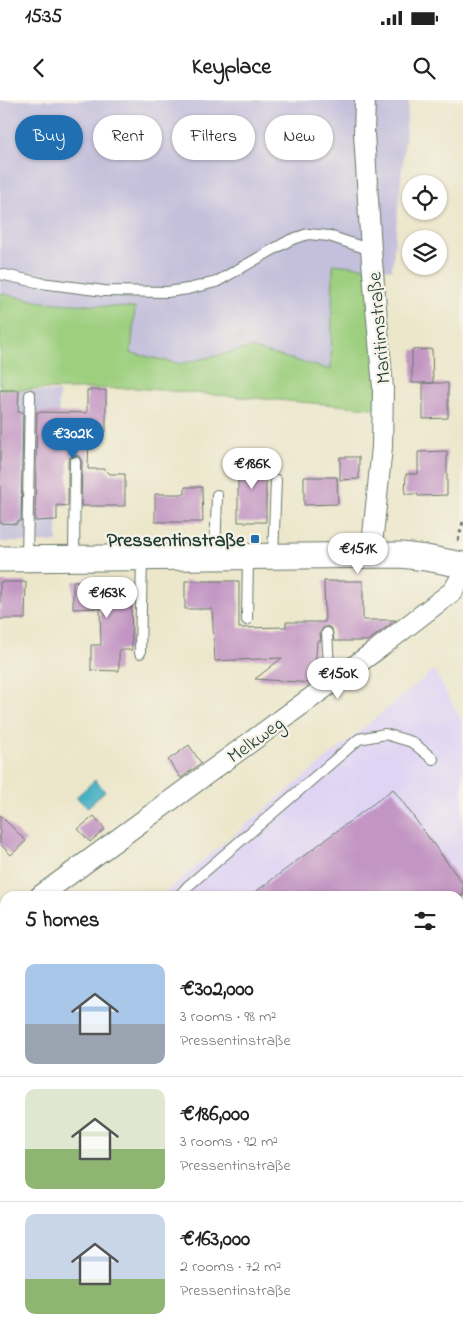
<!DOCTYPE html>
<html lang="en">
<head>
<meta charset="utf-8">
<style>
  :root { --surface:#fff; --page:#f2f2f2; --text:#222; --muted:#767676; --line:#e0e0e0; --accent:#1f6fb2 }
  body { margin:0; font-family:"Indie Flower",sans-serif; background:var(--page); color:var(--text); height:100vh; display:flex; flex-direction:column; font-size:19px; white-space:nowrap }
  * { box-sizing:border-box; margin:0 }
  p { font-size:16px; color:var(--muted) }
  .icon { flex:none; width:28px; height:28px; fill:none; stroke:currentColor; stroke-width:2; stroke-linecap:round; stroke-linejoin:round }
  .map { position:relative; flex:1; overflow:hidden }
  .drawer { position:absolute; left:0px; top:791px; width:464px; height:446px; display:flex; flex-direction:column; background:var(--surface); border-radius:15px 15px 0 0; box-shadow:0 1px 4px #0004 }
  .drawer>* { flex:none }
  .top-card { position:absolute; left:15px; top:15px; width:434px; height:45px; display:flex; gap:10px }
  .tools { position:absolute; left:402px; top:75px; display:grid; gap:10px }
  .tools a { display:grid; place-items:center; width:45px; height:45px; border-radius:50%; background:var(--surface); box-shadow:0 1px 4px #0004; font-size:25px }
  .price { position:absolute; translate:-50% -42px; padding:0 11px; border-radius:18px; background:#fff; color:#222; font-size:16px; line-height:32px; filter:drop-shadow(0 1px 2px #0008) }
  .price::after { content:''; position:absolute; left:50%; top:30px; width:15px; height:11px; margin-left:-8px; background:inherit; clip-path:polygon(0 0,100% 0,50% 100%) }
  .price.selected { background:var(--accent); color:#fff }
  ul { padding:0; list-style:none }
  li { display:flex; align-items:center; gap:15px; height:125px; padding:0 25px }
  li+li { border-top:1px solid var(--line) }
  li span { display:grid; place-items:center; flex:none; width:140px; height:100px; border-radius:10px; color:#555 }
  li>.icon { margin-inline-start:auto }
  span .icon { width:60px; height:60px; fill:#fffc; stroke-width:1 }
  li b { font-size:21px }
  h2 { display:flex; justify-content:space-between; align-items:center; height:60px; padding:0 25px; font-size:21px }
  .pill { padding:0 18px; border-radius:22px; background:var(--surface); box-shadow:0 1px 4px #0004; font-size:18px; line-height:45px }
  .pill.selected { background:var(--accent); color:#fff }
  .status { display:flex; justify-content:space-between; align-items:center; height:35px; padding:0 25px; background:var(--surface); direction:ltr }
  .status svg { height:14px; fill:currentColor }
  header { display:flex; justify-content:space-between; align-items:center; height:65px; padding:0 25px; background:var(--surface); font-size:22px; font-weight:700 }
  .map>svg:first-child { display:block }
</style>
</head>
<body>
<div class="status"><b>15:35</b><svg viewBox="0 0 49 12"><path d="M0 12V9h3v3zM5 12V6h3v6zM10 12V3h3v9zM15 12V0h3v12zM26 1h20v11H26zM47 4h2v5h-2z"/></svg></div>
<header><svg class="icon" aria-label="back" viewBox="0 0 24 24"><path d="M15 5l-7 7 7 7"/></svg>Keyplace<svg class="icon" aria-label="search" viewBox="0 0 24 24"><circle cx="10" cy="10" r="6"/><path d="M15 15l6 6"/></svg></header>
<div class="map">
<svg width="463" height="1237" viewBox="0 0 463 1237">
  <rect width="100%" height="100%" fill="#f7f3e8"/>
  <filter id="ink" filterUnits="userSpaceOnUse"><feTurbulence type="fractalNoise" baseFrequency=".02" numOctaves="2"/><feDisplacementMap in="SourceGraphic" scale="10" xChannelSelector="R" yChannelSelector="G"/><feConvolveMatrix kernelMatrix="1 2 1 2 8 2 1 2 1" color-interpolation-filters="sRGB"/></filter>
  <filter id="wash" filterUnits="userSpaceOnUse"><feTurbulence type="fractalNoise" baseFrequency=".0096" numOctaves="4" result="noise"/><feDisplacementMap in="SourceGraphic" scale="20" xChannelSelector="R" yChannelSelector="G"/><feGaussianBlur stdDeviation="1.12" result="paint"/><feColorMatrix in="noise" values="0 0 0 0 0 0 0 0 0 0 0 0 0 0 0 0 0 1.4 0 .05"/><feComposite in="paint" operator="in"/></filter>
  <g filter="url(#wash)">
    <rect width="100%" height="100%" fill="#ece6ca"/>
    <path fill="#e0d4f4" d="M 434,570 L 463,623 L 463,1237 L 0,1237 L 0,875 L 5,871 L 5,1232 L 459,1232 L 459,796 L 160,796 Z"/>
    <path fill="#c4c0db" d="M 0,0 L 409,0 L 392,170 L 333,165 L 331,270 L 250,248 L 180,264 L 130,253 L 42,202 L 0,193 Z
      M 0,290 L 59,292 L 57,442 L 0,442 Z"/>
    <path fill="#9dcf7f" stroke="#5e865a" d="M 333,164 L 373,168 L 383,309 L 135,288 L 0,290 L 0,193 L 42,202 L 135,208 L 131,253 L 180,264 L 250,248 L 331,270 Z"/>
    <path fill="#45afc3" stroke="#32767c" d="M 95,680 L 105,691 L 87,708 L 76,697 Z"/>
    <g id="blocks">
      <path fill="#c295c3" d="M 432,249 L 433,283 L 412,283 L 412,250 Z
        M 423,283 L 448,283 L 448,318 L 423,319 Z
        M 0,290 L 19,290 L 18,312 L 23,312 L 21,421 L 17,421 L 17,424 L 0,423 Z
        M 87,290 L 106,290 L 106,332 L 89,332 L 88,369 L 105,369 L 110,374 L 125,374 L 125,406 L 81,406 L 82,362 L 79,356 L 75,355 L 69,358 L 68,362 L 68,406 L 57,405 L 57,420 L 35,421 L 37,312 L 87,313 Z
        M 447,351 L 447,395 L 418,396 L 418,394 L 405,394 L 406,374 L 418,374 L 418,352 Z
        M 340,357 L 359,357 L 359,379 L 340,380 Z
        M 238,359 L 266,359 L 266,422 L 238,422 Z
        M 304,377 L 337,377 L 338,404 L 304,405 Z
        M 185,387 L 202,387 L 203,422 L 155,422 L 155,394 L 185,394 Z
        M 122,480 L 122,489 L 131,489 L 132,550 L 119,550 L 119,571 L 91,570 L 91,545 L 101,545 L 100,508 L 73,509 L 73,481 Z
        M 185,481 L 239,481 L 239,528 L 286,527 L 286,522 L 325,522 L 324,481 L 363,481 L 363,520 L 396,520 L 368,541 L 334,541 L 332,529 L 327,526 L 323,528 L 320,533 L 321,541 L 317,541 L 314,581 L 311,583 L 255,579 L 282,558 L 215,561 L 212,509 L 185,509 Z
        M 0,482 L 26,482 L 25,519 L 0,519 Z
        M 189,645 L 201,663 L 181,678 L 168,660 Z
        M 393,689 L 463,784 L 463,796 L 250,796 Z
        M 0,715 L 26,741 L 11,755 L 0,744 Z
        M 94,716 L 105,729 L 90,742 L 78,729 Z"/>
    </g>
  </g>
  <g filter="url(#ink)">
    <use href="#blocks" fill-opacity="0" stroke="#677868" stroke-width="1"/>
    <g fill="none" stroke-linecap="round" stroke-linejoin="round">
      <g stroke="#677868" stroke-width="12">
        <path id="service" d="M 0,174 L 41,183 L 104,191 L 167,192 L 188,189 L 216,182 L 290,140 L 308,134 L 329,136 L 371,150
          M 215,456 L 217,395
          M 273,456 L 276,380
          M 27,458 L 30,295
          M 74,459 L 75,362
          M 247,520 L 248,457
          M 327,533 L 330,583
          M 140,553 L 142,458
          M 179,796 L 188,786 L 359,639 L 385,634 L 412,642 L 433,659
          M 0,981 L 5,977
          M 459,1118 L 461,1121
          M 0,1121 L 5,1117
          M 0,1151 L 5,1158
          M 59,1232 L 62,1237"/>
      </g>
      <g stroke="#677868" stroke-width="22">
        <path id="minor" d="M 365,0 L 364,33 L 371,150 L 383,288 L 382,347 L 371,455
          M 40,796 L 379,548 L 453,491 L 463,474
          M 0,825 L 5,822
          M 459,1084 L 463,1081
          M 257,1237 L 263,1232"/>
      </g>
      <g stroke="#677868" stroke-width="27">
        <path id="tertiary" d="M 0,459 L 401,455 L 426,458 L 463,465"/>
      </g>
      <path stroke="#677868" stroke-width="3" stroke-dasharray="4 4" stroke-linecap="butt" d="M 458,441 L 463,422
        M 0,941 L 5,948
        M 462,1135 L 462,1143
        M 221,1232 L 225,1237
        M 438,1232 L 442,1237
        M 228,1237 L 234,1232"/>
      <use href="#service" stroke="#fff" stroke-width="10"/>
      <use href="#minor" stroke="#fff" stroke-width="20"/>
      <use href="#tertiary" stroke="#fff" stroke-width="25"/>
    </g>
  </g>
  <rect fill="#1f6fb2" stroke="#f7f3e8" stroke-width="2" x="250" y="434" width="10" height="10" rx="2.5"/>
  <g text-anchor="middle" stroke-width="4.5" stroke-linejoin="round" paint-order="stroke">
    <g font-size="20" fill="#1f3d34" stroke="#f7f3e8">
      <text transform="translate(378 228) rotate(-95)" y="7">Maritimstraße</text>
      <text transform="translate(255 639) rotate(-36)" y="7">Melkweg</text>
    </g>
    <g font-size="20" font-weight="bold" fill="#1f3d34" stroke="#f7f3e8" text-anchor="end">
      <text x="245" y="446">Pressentinstraße</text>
    </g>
  </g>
</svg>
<div class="tools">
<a><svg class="icon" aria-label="locate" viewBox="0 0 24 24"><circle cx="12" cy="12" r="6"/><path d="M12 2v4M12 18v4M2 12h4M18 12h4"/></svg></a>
<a><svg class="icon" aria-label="layers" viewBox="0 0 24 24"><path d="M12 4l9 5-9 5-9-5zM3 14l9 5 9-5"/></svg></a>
</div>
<b class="price selected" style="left:73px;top:360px">€302K</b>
<b class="price" style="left:252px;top:390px">€186K</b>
<b class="price" style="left:358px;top:475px">€151K</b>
<b class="price" style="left:107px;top:519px">€163K</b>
<b class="price" style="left:338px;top:600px">€150K</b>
<div class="top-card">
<a class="pill selected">Buy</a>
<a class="pill">Rent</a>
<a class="pill">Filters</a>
<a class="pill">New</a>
</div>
<section class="drawer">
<h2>5 homes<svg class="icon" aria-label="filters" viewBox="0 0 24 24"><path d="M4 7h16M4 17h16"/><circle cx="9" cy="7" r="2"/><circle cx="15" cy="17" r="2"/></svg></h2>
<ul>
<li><span style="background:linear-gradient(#a9c7e8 60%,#9aa5b1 0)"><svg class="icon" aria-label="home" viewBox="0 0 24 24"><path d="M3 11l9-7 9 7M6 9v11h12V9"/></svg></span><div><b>€302,000</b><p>3 rooms · 98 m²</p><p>Pressentinstraße</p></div></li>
<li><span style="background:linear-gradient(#dfe7d0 60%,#8fb573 0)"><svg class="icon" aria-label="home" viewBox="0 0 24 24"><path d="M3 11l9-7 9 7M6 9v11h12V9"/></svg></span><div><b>€186,000</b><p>3 rooms · 92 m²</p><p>Pressentinstraße</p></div></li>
<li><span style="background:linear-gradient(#c9d6e8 65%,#8fb573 0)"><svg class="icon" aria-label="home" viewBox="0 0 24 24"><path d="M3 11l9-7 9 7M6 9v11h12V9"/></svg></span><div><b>€163,000</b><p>2 rooms · 72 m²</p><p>Pressentinstraße</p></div></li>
</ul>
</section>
</div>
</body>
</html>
